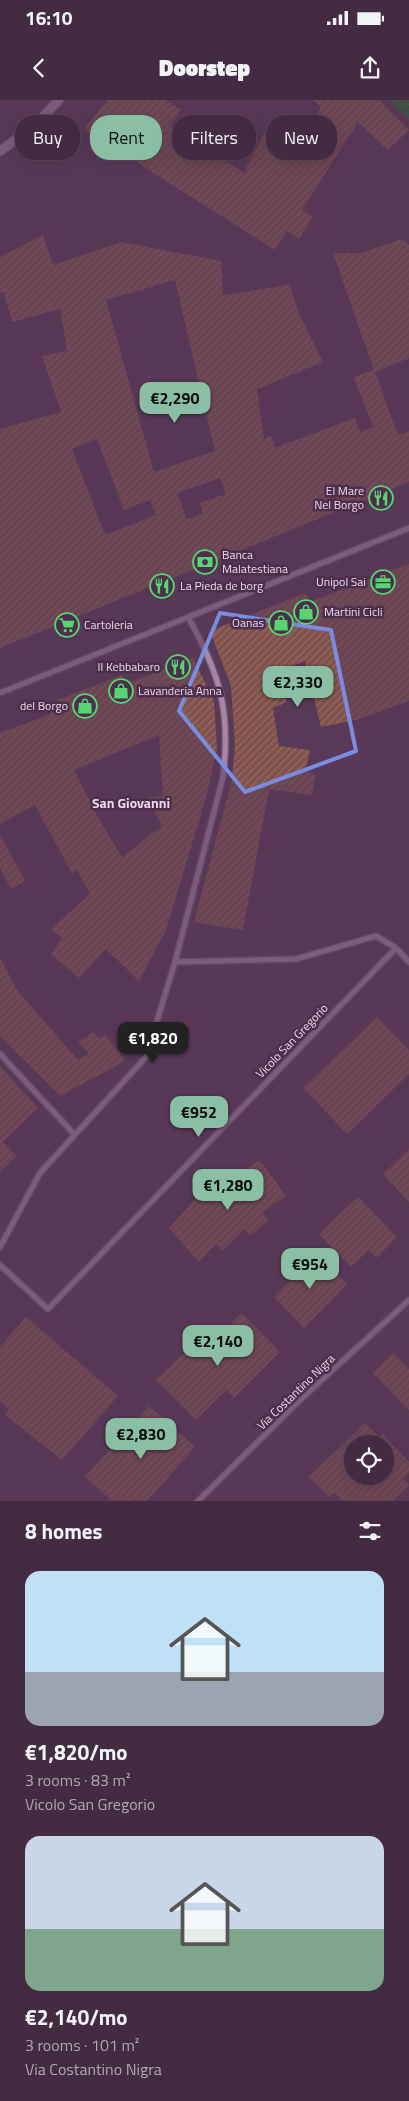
<!DOCTYPE html>
<html lang="en">
<head>
<meta charset="utf-8">
<style>
  :root { --surface:#432b42; --page:#4a3349; --text:#f1f3f6; --muted:#afa7b2; --line:#5b475b; --accent:#8abfa5 }
  body { margin:0; font-family:"Titillium Web",sans-serif; background:var(--page); color:var(--text); height:100vh; display:flex; flex-direction:column; font-size:19px; white-space:nowrap }
  * { box-sizing:border-box; margin:0 }
  p { font-size:16px; color:var(--muted) }
  .icon { flex:none; width:28px; height:28px; fill:none; stroke:currentColor; stroke-width:2; stroke-linecap:round; stroke-linejoin:round }
  .map { position:relative; height:1401px; overflow:hidden }
  .side { display:flex; flex-direction:column; background:var(--surface); flex:1 }
  .side>* { flex:none }
  .hud { position:absolute; left:15px; top:15px; width:380px; height:45px; display:flex; gap:10px }
  .tools { position:absolute; left:344px; top:1335px; display:grid; gap:10px }
  .tools a { display:grid; place-items:center; width:50px; height:50px; border-radius:50%; background:var(--surface); box-shadow:0 5px 20px #0002,0 0 0 1px var(--line); font-size:25px }
  .price { position:absolute; translate:-50% -42px; padding:0 11px; border-radius:10px; background:var(--accent); color:#111; font-size:16px; line-height:32px; filter:drop-shadow(0 1px 2px #0008) }
  .price::after { content:''; position:absolute; left:50%; top:30px; width:15px; height:11px; margin-left:-8px; background:inherit; clip-path:polygon(0 0,100% 0,50% 100%) }
  .price.on { background:#222; color:#fff }
  ul { padding:0; list-style:none }
  li { display:grid; align-content:center; gap:10px; height:265px; padding:0 25px }
  li span { display:grid; place-items:center; height:155px; border-radius:15px; color:#555 }
  li>.icon { margin-inline-start:auto }
  span .icon { width:90px; height:90px; fill:#fffc; stroke-width:1 }
  li b { font-size:21px }
  h2 { display:flex; justify-content:space-between; align-items:center; height:60px; padding:0 25px; font-size:21px }
  .chip { padding:0 18px; border-radius:20px; background:var(--surface); box-shadow:0 5px 20px #0002,0 0 0 1px var(--line); font-size:18px; line-height:45px }
  .chip.on { background:var(--accent); color:#111 }
  .status { display:flex; justify-content:space-between; align-items:center; height:35px; padding:0 25px; background:var(--surface); direction:ltr }
  .status svg { height:14px; fill:currentColor }
  header { display:flex; justify-content:space-between; align-items:center; height:65px; padding:0 25px; background:var(--surface); font-size:22px; font-weight:800 }
  .map>svg:first-child { display:block }
</style>
</head>
<body>
<div class="status"><b>16:10</b><svg viewBox="0 0 49 12"><path d="M0 12V9h3v3zM5 12V6h3v6zM10 12V3h3v9zM15 12V0h3v12zM26 1h20v11H26zM47 4h2v5h-2z"/></svg></div>
<header><svg class="icon" aria-label="back" viewBox="0 0 24 24"><path d="M15 5l-7 7 7 7"/></svg>Doorstep<svg class="icon" aria-label="share" viewBox="0 0 24 24"><path d="M12 15V3M7 8l5-5 5 5M5 13v7h14v-7"/></svg></header>
<div class="map">
<svg width="409" height="1401" viewBox="0 0 409 1401">
  <defs>
    <pattern id="park-crowns" width="20" height="18" patternUnits="userSpaceOnUse" patternTransform="scale(1.25)"><rect width="20" height="18" fill="#226931"/><path d="M2 6a3 3 0 1 1 6 0M12 15a3 3 0 1 1 6 0" fill="none" stroke="#427e4f"/></pattern>
    <pattern id="building-hatch" width="6" height="6" patternUnits="userSpaceOnUse" patternTransform="scale(1.25)"><rect width="6" height="6" fill="#81524c"/><path d="M-1 1l2-2M0 6l6-6M5 7l2-2" fill="none" stroke="#936a66"/></pattern>
  </defs>
  <rect width="100%" height="100%" fill="#593958"/>
  <path fill="url(#park-crowns)" d="M 388,0 L 409,0 L 409,19 Z"/>
  <path fill="url(#building-hatch)" fill-rule="evenodd" d="M 108,0 L 165,0 L 181,10 L 170,26 L 244,73 L 271,20 L 306,38 L 321,7 L 313,0 L 379,0 L 409,30 L 388,50 L 358,22 L 302,110 L 313,117 L 299,139 L 287,131 L 275,150 L 84,29 Z
    M 43,135 L 53,165 L 121,142 L 221,161 L 223,195 L 290,185 L 299,214 L 323,262 L 257,289 L 264,339 L 271,336 L 275,348 L 355,318 L 360,332 L 373,327 L 354,277 L 374,270 L 333,153 L 361,153 L 402,139 L 409,145 L 409,258 L 375,272 L 398,335 L 409,331 L 409,382 L 0,548 L 0,329 L 61,312 L 42,256 L 67,251 L 60,209 L 12,222 L 4,192 L 0,193 L 0,157 ZM 175,180 L 215,351 L 154,372 L 106,200 ZM 97,339 L 124,410 L 150,400 L 156,415 L 105,435 L 72,349 ZM 220,378 L 226,394 L 200,403 L 203,413 L 187,419 L 177,393 Z
    M 409,464 L 409,601 L 356,620 L 321,627 L 305,561 L 277,572 L 287,602 L 273,608 L 279,646 L 310,650 L 305,671 L 315,675 L 312,695 L 269,689 L 243,830 L 194,822 L 232,680 L 235,644 L 231,586 L 210,531 L 305,493 L 310,502 Z
    M 193,558 L 214,601 L 217,649 L 206,698 L 166,830 L 139,881 L 106,849 L 79,878 L 51,854 L 62,838 L 51,829 L 90,794 L 77,770 L 72,773 L 35,705 L 0,724 L 0,633 L 51,614 L 47,604 L 122,575 L 126,584 ZM 159,635 L 163,696 L 147,698 L 162,726 L 122,757 L 99,719 L 74,670 Z
    M 0,735 L 25,781 L 11,789 L 0,768 Z
    M 0,857 L 16,889 L 78,960 L 89,954 L 78,942 L 93,932 L 99,938 L 105,935 L 125,961 L 60,996 L 0,936 Z
    M 377,917 L 409,950 L 409,974 L 347,1034 L 303,988 Z
    M 0,966 L 38,1008 L 3,1042 L 16,1056 L 0,1072 Z
    M 409,1049 L 409,1102 L 383,1074 Z
    M 260,1060 L 286,1096 L 262,1112 L 268,1120 L 250,1136 L 244,1129 L 223,1150 L 216,1144 L 199,1162 L 169,1128 L 201,1093 L 207,1097 L 230,1076 L 234,1078 Z
    M 358,1097 L 397,1137 L 377,1158 L 369,1150 L 351,1167 L 319,1134 Z
    M 317,1153 L 347,1184 L 304,1228 L 274,1197 Z
    M 242,1213 L 280,1252 L 234,1298 L 226,1290 L 196,1320 L 156,1280 L 196,1241 L 205,1250 Z
    M 26,1217 L 118,1296 L 62,1360 L 5,1315 L 9,1309 L 0,1301 L 0,1247 Z
    M 393,1253 L 409,1269 L 409,1310 L 373,1273 Z
    M 149,1306 L 195,1347 L 147,1401 L 112,1401 L 85,1377 Z
    M 365,1323 L 379,1337 L 383,1334 L 409,1362 L 409,1372 L 403,1379 L 409,1385 L 392,1401 L 343,1401 L 334,1392 L 329,1397 L 309,1377 ZM 352,1344 L 385,1344 L 385,1376 L 352,1376 Z"/>
  <g fill="none" stroke-linecap="round" stroke-linejoin="round">
    <g stroke="#715771" stroke-width="8">
      <path id="minor" d="M 0,593 L 409,428
        M 175,862 L 296,859 L 376,836 L 396,848 L 409,862
        M 0,954 L 74,1034
        M 0,1147 L 40,1073 L 146,957 L 175,862 L 223,677 C 231,611 220,574 188,517
        M 0,1165 L 48,1209 L 396,848
        M 198,1401 L 300,1300 L 409,1200"/>
    </g>
    <g stroke="#715771" stroke-width="11">
      <path id="tertiary" d="M 0,51 L 33,27 L 59,0"/>
    </g>
    <use href="#minor" stroke="#a986a8" stroke-width="5"/>
    <use href="#tertiary" stroke="#a986a8" stroke-width="9"/>
  </g>
  <path d="M0 0H409V1401H0ZM 220,513 L 331,530 L 356,651 L 245,692 L 179,611 Z" fill="#593958" fill-opacity=".55" fill-rule="evenodd"/>
  <path fill="none" stroke="#7a8ce0" stroke-width="4" stroke-linejoin="round" d="M 220,513 L 331,530 L 356,651 L 245,692 L 179,611 Z"/>
  <defs>
    <g id="restaurant-ring" transform="scale(1.25)"><circle r="9.5" fill="#4d2f4d" stroke="#57d570" stroke-width="1.5"/><path d="M-5-6h1v4h1v-4h1v4h1v-4h1v5L-1.5 .5V6h-2V.5L-5-1ZM5-6V6H3V1.5H1.5Q1.5-4 5-6Z" fill="#57d570"/></g>
    <g id="bank-ring" transform="scale(1.25)"><circle r="9.5" fill="#4d2f4d" stroke="#57d570" stroke-width="1.5"/><path d="M-6-4H6V4H-6ZM0-2.3a2.3 2.3 0 1 0 0 4.6a2.3 2.3 0 1 0 0-4.6Z" fill="#57d570"/></g>
    <g id="office-ring" transform="scale(1.25)"><circle r="9.5" fill="#4d2f4d" stroke="#57d570" stroke-width="1.5"/><path d="M-6-3h4V-5.5h4V-3h4V5H-6ZM-1-4.5V-3h2v-1.5ZM-6 0V1H6V0Z" fill="#57d570"/></g>
    <g id="shop-ring" transform="scale(1.25)"><circle r="9.5" fill="#4d2f4d" stroke="#57d570" stroke-width="1.5"/><path d="M-5-2.5h2.3a2.7 3.5 0 0 1 5.4 0H5L5.5 6h-11ZM-1.5-2.5h3a1.5 2.3 0 0 0-3 0Z" fill="#57d570"/></g>
    <g id="supermarket-ring" transform="scale(1.25)"><circle r="9.5" fill="#4d2f4d" stroke="#57d570" stroke-width="1.5"/><path d="M-6-5.5h2.5l.6 2H6L4.5 2H-2.5L-4.4-4H-6ZM-1.5 3.2a1.3 1.3 0 1 0 .1 0ZM3 3.2a1.3 1.3 0 1 0 .1 0Z" fill="#57d570"/></g>
  </defs>
  <g fill-rule="evenodd">
    <use href="#restaurant-ring" x="381" y="398"/>
    <use href="#bank-ring" x="205" y="462"/>
    <use href="#office-ring" x="383" y="482"/>
    <use href="#restaurant-ring" x="162" y="486"/>
    <use href="#shop-ring" x="306" y="512"/>
    <use href="#shop-ring" x="281" y="523"/>
    <use href="#supermarket-ring" x="67" y="525"/>
    <use href="#restaurant-ring" x="178" y="567"/>
    <use href="#shop-ring" x="121" y="591"/>
    <use href="#shop-ring" x="85" y="606"/>
  </g>
  <g text-anchor="middle" stroke-width="5" stroke-linejoin="round" paint-order="stroke">
    <g font-size="12" fill="#ebd8ea" stroke="#4d2f4d" text-anchor="end">
      <text x="364" y="395">El Mare<tspan x="364" dy="14">Nel Borgo</tspan></text>
      <text x="222" y="459" text-anchor="start">Banca<tspan x="222" dy="14">Malatestiana</tspan></text>
      <text x="366" y="486">Unipol Sai</text>
      <text x="180" y="490" text-anchor="start">La Pieda de borg</text>
      <text x="324" y="516" text-anchor="start">Martini Cicli</text>
      <text x="264" y="527">Oanas</text>
      <text x="84" y="529" text-anchor="start">Cartoleria</text>
      <text x="160" y="571">Il Kebbabaro</text>
      <text x="138" y="595" text-anchor="start">Lavanderia Anna</text>
      <text x="68" y="610">del Borgo</text>
    </g>
    <g font-size="12" fill="#ebd8ea" stroke="#4d2f4d">
      <text transform="translate(292 941) rotate(-46)" y="4">Vicolo San Gregorio</text>
      <text transform="translate(296 1292) rotate(-44)" y="4">Via Costantino Nigra</text>
    </g>
    <g font-size="14" font-weight="bold" fill="#ebd8ea" stroke="#4d2f4d">
      <text x="131" y="708">San Giovanni</text>
    </g>
  </g>
</svg>
<div class="tools">
<a><svg class="icon" aria-label="locate" viewBox="0 0 24 24"><circle cx="12" cy="12" r="6"/><path d="M12 2v4M12 18v4M2 12h4M18 12h4"/></svg></a>
</div>
<b class="price" style="left:175px;top:324px">€2,290</b>
<b class="price" style="left:298px;top:608px">€2,330</b>
<b class="price on" style="left:153px;top:964px">€1,820</b>
<b class="price" style="left:199px;top:1038px">€952</b>
<b class="price" style="left:228px;top:1111px">€1,280</b>
<b class="price" style="left:310px;top:1190px">€954</b>
<b class="price" style="left:218px;top:1267px">€2,140</b>
<b class="price" style="left:141px;top:1360px">€2,830</b>
<div class="hud">
<a class="chip">Buy</a>
<a class="chip on">Rent</a>
<a class="chip">Filters</a>
<a class="chip">New</a>
</div>
</div>
<section class="side">
<h2>8 homes<svg class="icon" aria-label="filters" viewBox="0 0 24 24"><path d="M4 7h16M4 17h16"/><circle cx="9" cy="7" r="2"/><circle cx="15" cy="17" r="2"/></svg></h2>
<ul>
<li><span style="background:linear-gradient(#bfe0f5 65%,#9aa5b1 0)"><svg class="icon" aria-label="home" viewBox="0 0 24 24"><path d="M3 11l9-7 9 7M6 9v11h12V9"/></svg></span><div><b>€1,820/mo</b><p>3 rooms · 83 m²</p><p>Vicolo San Gregorio</p></div></li>
<li><span style="background:linear-gradient(#c9d6e8 60%,#7fa58c 0)"><svg class="icon" aria-label="home" viewBox="0 0 24 24"><path d="M3 11l9-7 9 7M6 9v11h12V9"/></svg></span><div><b>€2,140/mo</b><p>3 rooms · 101 m²</p><p>Via Costantino Nigra</p></div></li>
</ul>
</section>
</body>
</html>
